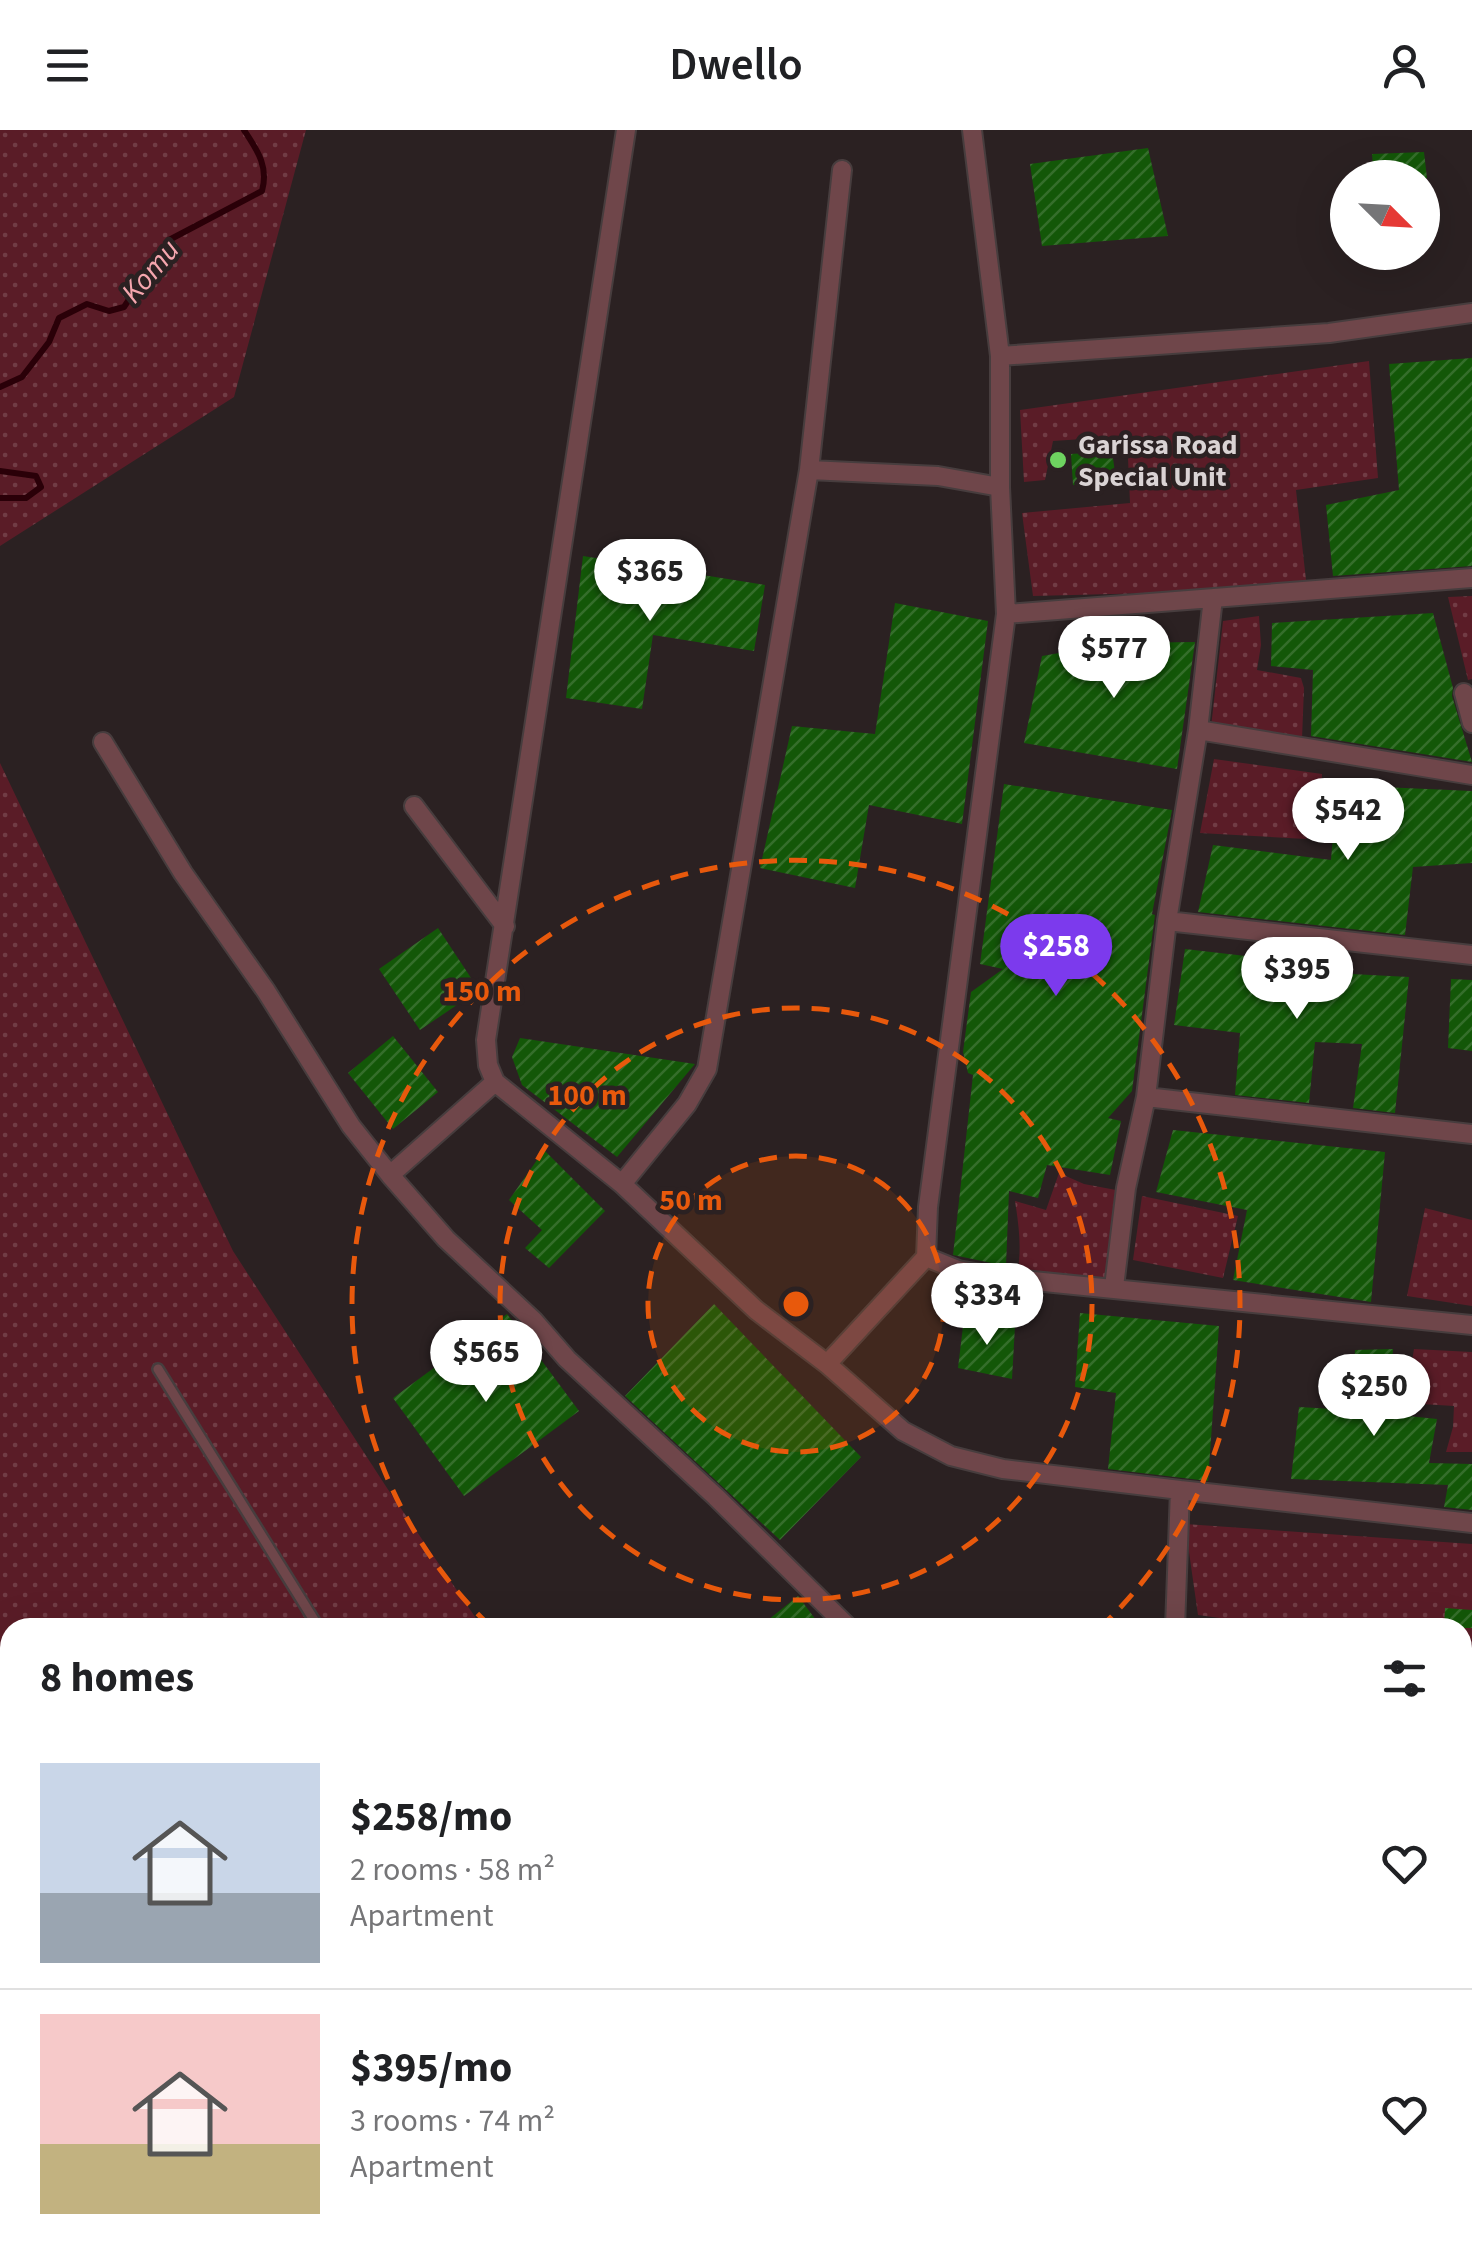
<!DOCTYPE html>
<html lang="en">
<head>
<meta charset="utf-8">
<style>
  :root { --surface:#fff; --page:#f6f6f6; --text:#202124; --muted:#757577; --line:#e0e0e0; --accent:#7c3aed }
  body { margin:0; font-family:"Source Sans 3",sans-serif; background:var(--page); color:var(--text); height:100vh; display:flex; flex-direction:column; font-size:38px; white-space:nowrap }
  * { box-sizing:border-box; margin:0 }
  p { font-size:32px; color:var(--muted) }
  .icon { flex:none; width:55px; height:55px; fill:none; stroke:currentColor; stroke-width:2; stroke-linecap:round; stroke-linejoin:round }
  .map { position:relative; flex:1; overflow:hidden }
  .side { position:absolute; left:0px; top:1488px; width:1472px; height:642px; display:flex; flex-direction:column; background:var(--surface); border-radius:30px 30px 0 0; box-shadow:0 10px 40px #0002 }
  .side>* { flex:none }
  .needle { width:65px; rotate:114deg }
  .fabs { position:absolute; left:1330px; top:30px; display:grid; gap:20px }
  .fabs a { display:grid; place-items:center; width:110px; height:110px; border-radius:50%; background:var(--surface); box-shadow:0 10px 40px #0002; font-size:50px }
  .price { position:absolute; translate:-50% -85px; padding:0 22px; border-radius:35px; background:#fff; color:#222; font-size:32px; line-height:65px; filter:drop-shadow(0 2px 5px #0008) }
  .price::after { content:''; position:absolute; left:50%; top:60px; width:30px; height:22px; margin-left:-15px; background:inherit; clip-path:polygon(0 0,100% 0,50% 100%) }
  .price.selected { background:var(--accent); color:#fff }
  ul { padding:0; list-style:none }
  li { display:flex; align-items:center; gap:30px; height:250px; padding:0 40px }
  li+li { border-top:2px solid var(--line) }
  li span { display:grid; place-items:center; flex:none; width:280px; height:200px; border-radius:0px; color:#555 }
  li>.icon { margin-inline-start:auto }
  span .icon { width:120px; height:120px; fill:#fffc; stroke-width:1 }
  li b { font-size:42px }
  h2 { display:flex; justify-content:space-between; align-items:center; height:120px; padding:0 40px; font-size:42px }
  header { display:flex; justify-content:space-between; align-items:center; height:130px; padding:0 40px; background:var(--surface); font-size:45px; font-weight:600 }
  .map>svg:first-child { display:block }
</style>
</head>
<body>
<header><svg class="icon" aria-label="menu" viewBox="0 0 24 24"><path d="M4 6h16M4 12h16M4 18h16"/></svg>Dwello<svg class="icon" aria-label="person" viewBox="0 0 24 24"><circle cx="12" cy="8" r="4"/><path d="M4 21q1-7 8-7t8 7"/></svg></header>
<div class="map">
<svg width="1472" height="2129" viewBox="0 0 1472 2129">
  <defs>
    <pattern id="grass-dots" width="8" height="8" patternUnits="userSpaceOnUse" patternTransform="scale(2.5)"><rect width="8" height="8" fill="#5a1c27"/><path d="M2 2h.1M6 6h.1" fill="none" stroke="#713c45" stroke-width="1.8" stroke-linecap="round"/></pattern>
    <pattern id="park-tufts" width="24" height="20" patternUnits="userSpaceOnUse" patternTransform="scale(2.5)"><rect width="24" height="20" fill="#5a1c27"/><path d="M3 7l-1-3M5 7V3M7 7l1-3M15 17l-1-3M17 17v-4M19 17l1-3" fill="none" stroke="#713c45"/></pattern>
    <pattern id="building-hatch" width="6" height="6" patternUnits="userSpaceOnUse" patternTransform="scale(2.5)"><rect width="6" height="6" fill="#135708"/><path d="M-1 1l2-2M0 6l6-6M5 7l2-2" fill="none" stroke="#356e2b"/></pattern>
  </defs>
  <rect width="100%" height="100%" fill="#2b2122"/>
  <path fill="url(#grass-dots)" d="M 0,0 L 306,0 L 234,267 L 0,416 Z
    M 1369,231 L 1378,348 L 1296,360 L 1307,459 L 1033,466 L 1022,383 L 1130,373 L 1127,306 L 1053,311 L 1045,350 L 1024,352 L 1020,280 Z
    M 1472,466 L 1472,549 L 1468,550 L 1448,467 Z
    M 1259,486 L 1261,515 L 1257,540 L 1301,548 L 1304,558 L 1302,609 L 1210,606 L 1223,491 Z
    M 1214,629 L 1322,644 L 1321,691 L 1306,709 L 1200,703 Z
    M 0,633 L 233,1121 L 387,1358 L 482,1497 L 10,1498 L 10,2120 L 905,2120 L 911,2129 L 0,2129 Z
    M 1059,1043 L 1084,1054 L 1116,1060 L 1108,1159 L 1013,1160 C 1023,1129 1020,1103 1015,1071 L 1046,1080 Z
    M 1142,1066 L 1238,1086 L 1223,1148 L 1133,1130 Z
    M 1425,1078 L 1472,1090 L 1472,1176 L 1407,1166 Z
    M 1414,1219 L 1472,1222 L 1472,1322 L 1446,1322 L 1453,1297 L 1454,1276 L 1405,1273 Z
    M 1185,1394 L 1472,1414 L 1472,1638 L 1463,1637 L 1462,1498 L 1291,1498 L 1198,1485 Z
    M 1462,1661 L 1472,1661 L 1472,1857 L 1463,1855 Z"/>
  <path fill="url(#park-tufts)" d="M 497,2120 L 609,2120 L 616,2129 L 482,2129 Z"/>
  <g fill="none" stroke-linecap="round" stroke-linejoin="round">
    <path stroke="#2a0008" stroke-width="6" d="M 0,257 L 22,247 L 49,212 L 59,188 L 87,174 L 109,181 L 124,177 L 169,110 L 262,61 C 269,36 257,20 244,0
      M 0,341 L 36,346 L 41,357 L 26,368 L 0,368"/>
  </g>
  <path fill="url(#building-hatch)" d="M 1148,18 L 1168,106 L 1042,116 L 1030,34 Z
    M 1424,22 L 1427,48 L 1374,48 L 1372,24 Z
    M 1472,228 L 1472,436 L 1333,446 L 1326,375 L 1399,360 L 1389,234 Z
    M 1112,321 L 1117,357 L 1073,355 L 1071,324 Z
    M 583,426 L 765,455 L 754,521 L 653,505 L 642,579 L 566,568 Z
    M 895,473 L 988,491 L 962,694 L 869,675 L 855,758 L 760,738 L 792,596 L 875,604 Z
    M 1433,483 L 1453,558 L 1452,566 L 1472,632 L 1311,606 L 1313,540 L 1271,536 L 1272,493 Z
    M 1195,512 L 1177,639 L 1024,613 L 1042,526 L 1116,513 Z
    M 1004,654 L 1172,680 L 1152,784 L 1155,785 L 1132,961 L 1108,988 L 1121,991 L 1110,1045 L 1047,1035 L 1038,1068 L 1009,1061 L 1006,1136 L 953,1125 L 973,945 L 968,943 L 963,922 L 971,862 L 1003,839 L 980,834 Z
    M 1337,655 L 1472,661 L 1472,733 L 1413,737 L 1405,805 L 1198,782 L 1213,715 L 1331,730 Z
    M 438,798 L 479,860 L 420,900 L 379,839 Z
    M 1185,819 L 1352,838 L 1352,844 L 1409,847 L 1395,983 L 1353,978 L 1362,914 L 1315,912 L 1309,973 L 1235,965 L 1240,903 L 1174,895 Z
    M 1451,849 L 1472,850 L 1472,921 L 1448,918 Z
    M 393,906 L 438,962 L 393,999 L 348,943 Z
    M 520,908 L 695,934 L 617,1027 L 522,955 L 512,927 Z
    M 1173,1000 L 1385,1022 L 1371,1172 L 1233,1150 L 1247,1080 L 1156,1062 Z
    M 544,1020 L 605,1081 L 549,1138 L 525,1118 L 542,1100 L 509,1070 Z
    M 714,1174 L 861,1327 L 780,1410 L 625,1266 Z
    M 1080,1183 L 1219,1196 L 1208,1351 L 1108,1339 L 1116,1263 L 1075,1257 Z
    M 507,1184 L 579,1281 L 464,1366 L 393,1268 Z
    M 964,1188 L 1015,1196 L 1012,1249 L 958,1238 Z
    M 1393,1219 L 1389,1284 L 1437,1289 L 1429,1333 L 1472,1334 L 1472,1380 L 1444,1377 L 1448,1355 L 1291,1349 L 1299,1277 L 1351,1280 L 1355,1220 Z
    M 798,1466 L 822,1498 L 758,1498 Z
    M 1445,1478 L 1472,1480 L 1472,1498 L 1444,1498 Z"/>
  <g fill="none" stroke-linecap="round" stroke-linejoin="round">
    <g stroke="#473d3e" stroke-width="14">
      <path id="lane" d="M 158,1239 L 319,1498
        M 356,2129 L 365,2120"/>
    </g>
    <g stroke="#473d3e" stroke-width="22">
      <path id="street" d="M 626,0 L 486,910 L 488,935 L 495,952 L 622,1054 L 756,1180 L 827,1234 L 903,1301 L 951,1326 L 1003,1339 L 1180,1360
        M 1000,226 L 1329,203 L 1472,183
        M 809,340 L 842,40
        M 1213,468 L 1198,600 L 1167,791 L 1472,825
        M 1006,484 L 1472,448
        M 1464,563 L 1472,593
        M 1198,600 L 1472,645
        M 103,612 L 183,743 L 266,861 L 351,996 L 390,1045 L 446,1109 L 533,1190 L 567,1229 L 716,1367 L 849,1498
        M 414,676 L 505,796
        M 1146,967 L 1167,791
        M 390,1045 L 495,952
        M 622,1054 L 687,974 L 707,939 L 809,340 L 938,346 L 1000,357
        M 926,1127 L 958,1140 L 1004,1148 L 1472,1195
        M 1114,1157 L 1126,1058 L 1146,967 L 1472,1004
        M 827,1234 L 926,1127 L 928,1077 L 1006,484 L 1000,357 L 1000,226 L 972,0
        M 1175,1498 L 1180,1360 L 1472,1393
        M 1462,1636 L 1472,1637
        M 1462,1856 L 1472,1858
        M 1462,2073 L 1472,2074"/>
    </g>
    <use href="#lane" stroke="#6f464a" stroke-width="9"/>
    <use href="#street" stroke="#6f464a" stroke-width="18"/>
  </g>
  <circle cx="796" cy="1174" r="148" fill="#e8590c" fill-opacity=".12"/>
  <g fill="none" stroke="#e8590c" stroke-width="5" stroke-dasharray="18 12">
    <circle cx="796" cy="1174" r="148"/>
    <circle cx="796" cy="1174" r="296"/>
    <path d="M490 1496A444 444 0 1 1 1102 1496"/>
  </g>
  <circle fill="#6ed360" stroke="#2b2122" stroke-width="4" cx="1058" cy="330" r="10"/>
  <g text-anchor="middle" stroke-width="9" stroke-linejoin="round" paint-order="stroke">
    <g font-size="28" font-weight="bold" fill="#dad3d4" stroke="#2b2122" text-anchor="start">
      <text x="1078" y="324">Garissa Road<tspan x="1078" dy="32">Special Unit</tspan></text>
    </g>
    <g font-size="30" font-style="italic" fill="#f5a6ae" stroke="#2b2122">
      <text transform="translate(150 141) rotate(-50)" y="10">Komu</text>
    </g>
  </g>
  <circle cx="796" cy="1174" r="15" fill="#e8590c" stroke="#2b2122" stroke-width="5"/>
  <g font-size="30" text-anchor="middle" font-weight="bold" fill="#e8590c" stroke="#2b2122" stroke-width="9" stroke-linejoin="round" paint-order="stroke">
    <text x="482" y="871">150 m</text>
    <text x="587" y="975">100 m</text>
    <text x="691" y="1080">50 m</text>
  </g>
</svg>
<div class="fabs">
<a><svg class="needle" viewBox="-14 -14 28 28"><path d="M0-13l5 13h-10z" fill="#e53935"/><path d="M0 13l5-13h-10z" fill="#757577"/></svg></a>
</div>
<b class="price" style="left:650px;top:494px">$365</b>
<b class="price" style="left:1114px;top:571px">$577</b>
<b class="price" style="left:1348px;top:733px">$542</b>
<b class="price selected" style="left:1056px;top:869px">$258</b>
<b class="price" style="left:1297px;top:892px">$395</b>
<b class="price" style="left:987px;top:1218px">$334</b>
<b class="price" style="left:486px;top:1275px">$565</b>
<b class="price" style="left:1374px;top:1309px">$250</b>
<section class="side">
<h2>8 homes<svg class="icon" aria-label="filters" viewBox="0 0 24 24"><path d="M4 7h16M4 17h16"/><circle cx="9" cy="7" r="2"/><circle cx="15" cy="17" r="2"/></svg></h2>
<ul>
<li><span style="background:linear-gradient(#c9d6e8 65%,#9aa5b1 0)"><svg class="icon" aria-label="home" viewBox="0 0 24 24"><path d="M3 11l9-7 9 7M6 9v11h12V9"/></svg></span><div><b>$258/mo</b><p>2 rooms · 58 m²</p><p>Apartment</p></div><svg class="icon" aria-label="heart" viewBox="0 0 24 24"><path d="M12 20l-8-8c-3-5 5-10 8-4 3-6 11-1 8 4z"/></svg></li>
<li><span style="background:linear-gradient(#f6c9c9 65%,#c2b280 0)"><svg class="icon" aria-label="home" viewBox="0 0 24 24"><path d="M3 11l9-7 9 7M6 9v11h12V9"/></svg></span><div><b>$395/mo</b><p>3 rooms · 74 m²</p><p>Apartment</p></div><svg class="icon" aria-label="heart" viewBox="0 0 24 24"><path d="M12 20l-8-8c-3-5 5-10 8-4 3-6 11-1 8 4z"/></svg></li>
</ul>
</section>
</div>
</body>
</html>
